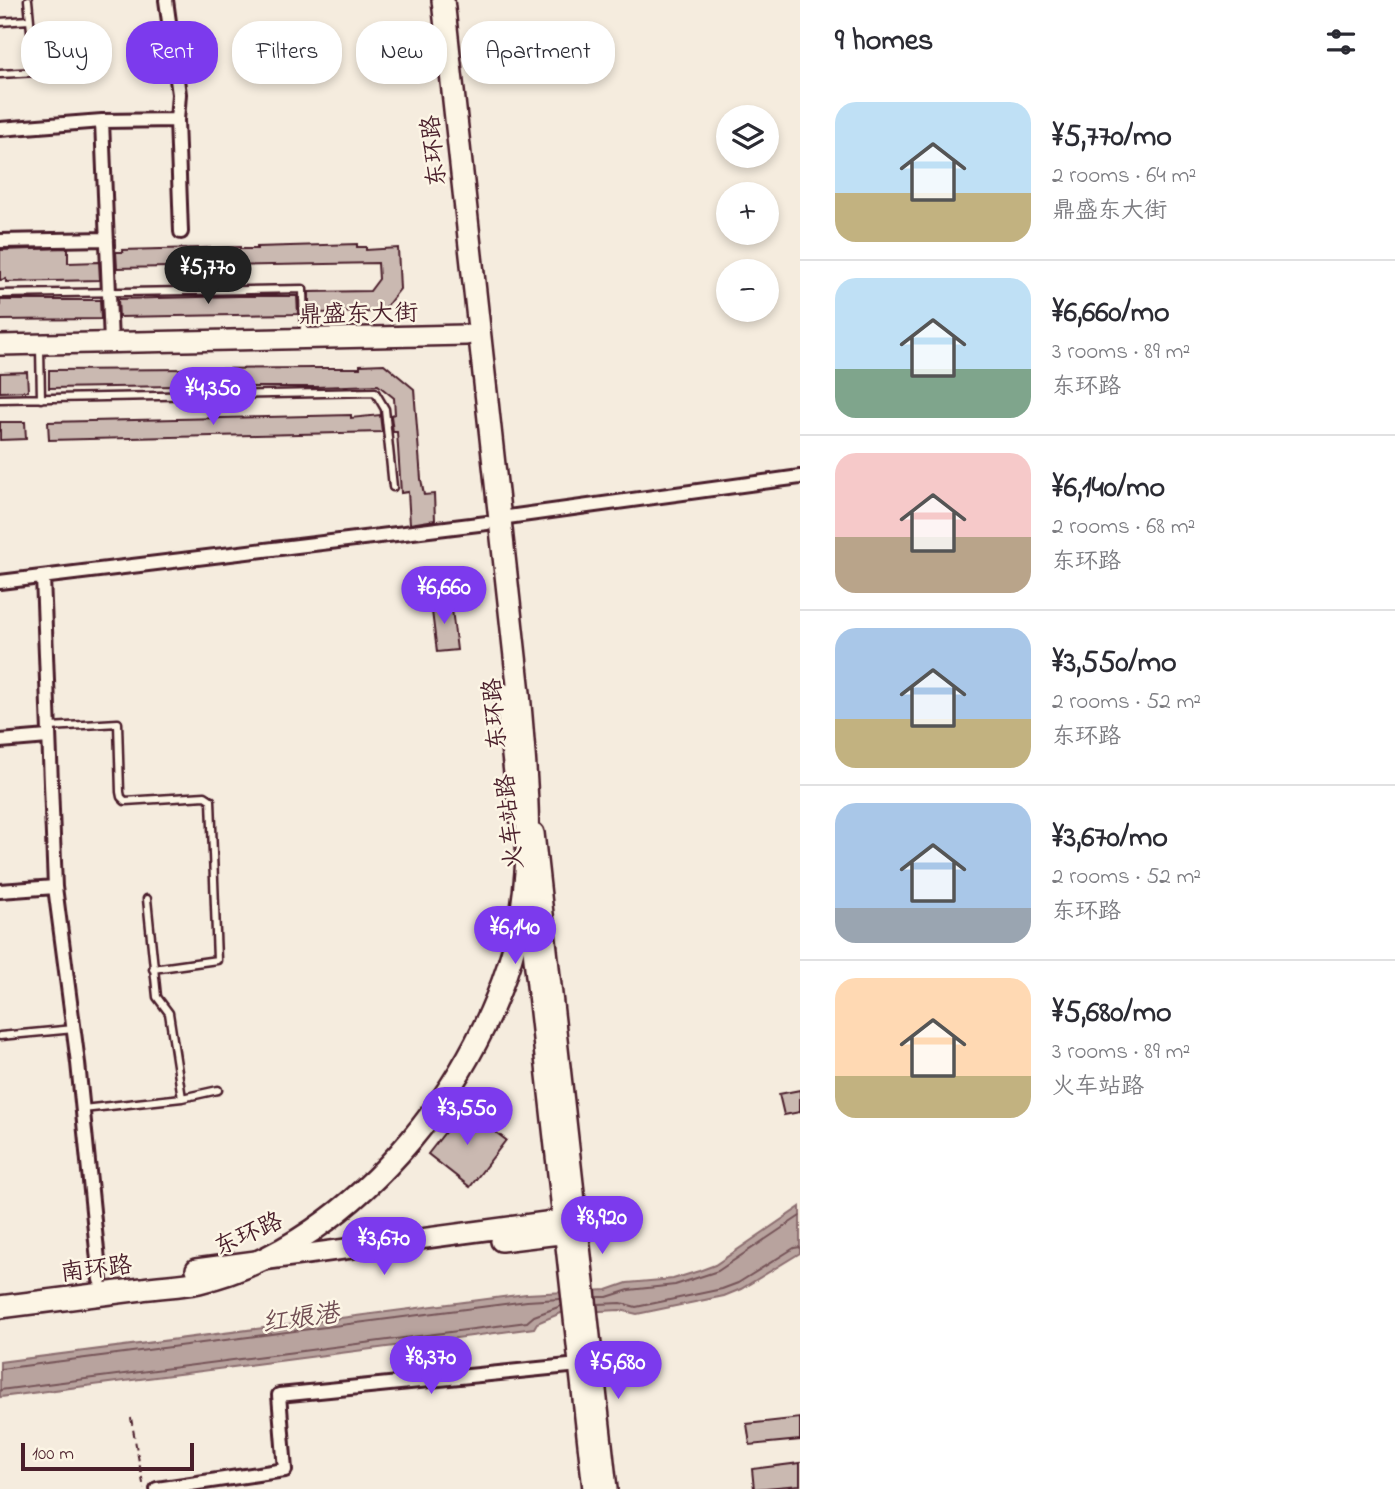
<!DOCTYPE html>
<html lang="en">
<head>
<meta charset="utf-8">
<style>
  :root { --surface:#fff; --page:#f7f7f7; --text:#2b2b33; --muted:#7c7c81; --line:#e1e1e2; --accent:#7c3aed }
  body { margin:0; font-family:"Indie Flower","LXGW WenKai TC",sans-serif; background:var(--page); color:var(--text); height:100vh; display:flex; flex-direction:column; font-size:26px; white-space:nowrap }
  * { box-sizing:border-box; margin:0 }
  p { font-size:23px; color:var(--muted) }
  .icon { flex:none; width:38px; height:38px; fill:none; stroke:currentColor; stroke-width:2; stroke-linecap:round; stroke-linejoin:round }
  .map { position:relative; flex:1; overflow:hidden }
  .panel { display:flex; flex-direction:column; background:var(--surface); width:595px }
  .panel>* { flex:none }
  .guide { position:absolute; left:21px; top:21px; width:665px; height:63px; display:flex; gap:14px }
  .buttons { position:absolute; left:716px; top:105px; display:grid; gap:14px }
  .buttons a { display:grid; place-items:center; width:63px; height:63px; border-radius:50%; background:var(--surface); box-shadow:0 4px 10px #0003; font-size:35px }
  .scale { position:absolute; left:21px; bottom:18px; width:173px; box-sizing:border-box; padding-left:7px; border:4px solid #4a1f2b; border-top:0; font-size:19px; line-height:24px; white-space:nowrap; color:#4a1f2b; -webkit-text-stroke:5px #fcf5e5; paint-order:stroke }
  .price { position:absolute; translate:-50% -60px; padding:0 16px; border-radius:24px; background:var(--accent); color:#fff; font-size:23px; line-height:46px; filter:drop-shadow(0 2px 4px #0008) }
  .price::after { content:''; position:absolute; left:50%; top:42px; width:21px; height:16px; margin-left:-10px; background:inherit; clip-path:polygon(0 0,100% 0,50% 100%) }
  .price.current { background:#222; color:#fff }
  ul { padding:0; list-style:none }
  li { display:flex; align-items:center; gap:21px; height:175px; padding:0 35px }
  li+li { border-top:2px solid var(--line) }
  li span { display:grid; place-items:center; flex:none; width:196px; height:140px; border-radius:21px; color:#555 }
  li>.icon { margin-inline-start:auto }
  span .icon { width:84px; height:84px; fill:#fffc; stroke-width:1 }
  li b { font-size:30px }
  h2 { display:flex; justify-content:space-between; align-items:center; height:84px; padding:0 35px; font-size:30px }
  .tag { padding:0 24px; border-radius:28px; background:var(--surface); box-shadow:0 4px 10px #0003; font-size:24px; line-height:63px }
  .tag.current { background:var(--accent); color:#fff }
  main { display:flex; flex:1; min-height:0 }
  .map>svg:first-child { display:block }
</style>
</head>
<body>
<main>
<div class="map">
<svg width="800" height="1489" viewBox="0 0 800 1489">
  <rect width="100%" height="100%" fill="#f5ecde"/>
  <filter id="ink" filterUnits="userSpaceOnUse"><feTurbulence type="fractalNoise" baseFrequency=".0143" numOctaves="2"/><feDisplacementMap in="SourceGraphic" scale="14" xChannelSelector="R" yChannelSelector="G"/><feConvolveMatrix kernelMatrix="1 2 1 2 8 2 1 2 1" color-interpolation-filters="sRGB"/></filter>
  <g filter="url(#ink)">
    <path fill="#b8a39e" stroke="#8c6e70" stroke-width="2" d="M 800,1207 L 800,1253 L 741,1289 L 724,1296 L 637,1314 L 620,1310 L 561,1313 L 537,1323 L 534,1328 L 0,1397 L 0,1362 L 526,1294 L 607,1290 L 627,1283 L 673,1279 L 699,1271 L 715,1265 Z"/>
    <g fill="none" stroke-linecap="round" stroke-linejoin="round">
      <path stroke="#765459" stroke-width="2" d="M 597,1297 L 607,1297 L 629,1290 L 675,1285 L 718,1271 L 800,1216
        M 598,1304 L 621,1303 L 636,1307 L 722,1289 L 738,1283 L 794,1248 L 800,1247
        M 0,1369 L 527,1301 L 560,1299
        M 0,1390 L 527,1322 L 534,1316 L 561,1306"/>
    </g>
    <path fill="#cab9b1" stroke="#4a1f2b" stroke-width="2" d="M 357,244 L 357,247 L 366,247 L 366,250 L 398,248 L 400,289 L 382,312 L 309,313 L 309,292 L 370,291 L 379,279 L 378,263 L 117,268 L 116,252 L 123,252 L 122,250 L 240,247 L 240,249 L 257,249 L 257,247 Z
      M 68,248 L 68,263 L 99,262 L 100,280 L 6,282 L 6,279 L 0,280 L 0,250 Z
      M 238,296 L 297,296 L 298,314 L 119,317 L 118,299 Z
      M 0,300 L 100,300 L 101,319 L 0,320 Z
      M 384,364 L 414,389 L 421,479 L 424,495 L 434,494 L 435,520 L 410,524 L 408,492 L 401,493 L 397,432 L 393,432 L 391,415 L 395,414 L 394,398 L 378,385 L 315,387 L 248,387 L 241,385 L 49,388 L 49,370 L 315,368 L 360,368 L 360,365 Z
      M 27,372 L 28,391 L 0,392 L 0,373 Z
      M 351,415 L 351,418 L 380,415 L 382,432 L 49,440 L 48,422 Z
      M 0,422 L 25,422 L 26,439 L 0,440 Z
      M 451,601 L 457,650 L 437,652 L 431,603 Z
      M 800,1090 L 800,1112 L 784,1115 L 779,1094 Z
      M 464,1108 L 506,1140 L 470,1187 L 428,1154 Z
      M 800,1418 L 800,1440 L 750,1445 L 747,1424 Z
      M 800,1463 L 800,1485 L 754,1489 L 752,1469 Z"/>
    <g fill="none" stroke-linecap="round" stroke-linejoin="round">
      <g stroke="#4a1f2b" stroke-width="11">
        <path id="lane" d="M 28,0 L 35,72
          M 0,22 L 29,20
          M 0,74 L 75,70
          M 0,294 L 303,289 L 304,334
          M 40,348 L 41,399
          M 0,399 L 375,392 L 385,409 L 393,487
          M 50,727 L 118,723 L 120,792 L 121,797 L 125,801 L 205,796 L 211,800 L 217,960 L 153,969
          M 147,899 L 157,997 L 169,1013 L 182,1098
          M 0,1036 L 74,1029
          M 83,1109 L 182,1098 L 218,1090"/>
      </g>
      <g stroke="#4a1f2b" stroke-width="18">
        <path id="street" d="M 166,0 L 179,94 L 177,120 L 181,232
          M 102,121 L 111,343
          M 0,129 L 102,121 L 177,120
          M 0,241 L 107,239
          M 500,518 L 800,477
          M 43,577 L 55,887 L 78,1063 L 100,1280
          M 0,582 L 487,523
          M 0,741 L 48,737
          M 0,891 L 55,887
          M 157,1489 L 285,1470 L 279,1395 L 579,1365"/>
      </g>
      <g stroke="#4a1f2b" stroke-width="24">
        <path id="secondary" d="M 0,345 L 466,335
          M 505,694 L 519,817
          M 534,833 L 607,1489
          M 527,895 L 593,1489
          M 501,1241 L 576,1232
          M 196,1269 L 576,1218"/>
      </g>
      <g stroke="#4a1f2b" stroke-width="26">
        <path id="primary" d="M 0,1307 C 47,1301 94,1295 142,1289 C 160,1286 181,1286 199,1282 C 358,1245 497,1065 522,909 C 533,837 525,764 519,693 L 443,0"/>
      </g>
      <path stroke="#4a1f2b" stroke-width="2" stroke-dasharray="7 5" stroke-linecap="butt" d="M 131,1418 L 144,1489"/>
      <use href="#lane" stroke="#fcf5e5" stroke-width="6"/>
      <use href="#street" stroke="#fcf5e5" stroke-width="12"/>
      <use href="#secondary" stroke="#fcf5e5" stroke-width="19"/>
      <use href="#primary" stroke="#fcf5e5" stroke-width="21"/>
    </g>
  </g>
  <g text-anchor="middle" stroke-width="5" stroke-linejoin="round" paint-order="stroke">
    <g font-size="24" fill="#4a1f2b" stroke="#fcf5e5">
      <text transform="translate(433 151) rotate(-96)" y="8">东环路</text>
      <text transform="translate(358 313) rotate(-1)" y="8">鼎盛东大街</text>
      <text transform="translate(494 714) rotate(-95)" y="8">东环路</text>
      <text transform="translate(509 822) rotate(-96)" y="8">火车站路</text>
      <text transform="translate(248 1233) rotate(-24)" y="8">东环路</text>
      <text transform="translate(96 1268) rotate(-7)" y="8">南环路</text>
    </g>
    <g font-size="26" font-style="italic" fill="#704d53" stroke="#fcf5e5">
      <text transform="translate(300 1317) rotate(-8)" y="9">红娘港</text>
    </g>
  </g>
</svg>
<div class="buttons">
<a><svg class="icon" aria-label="layers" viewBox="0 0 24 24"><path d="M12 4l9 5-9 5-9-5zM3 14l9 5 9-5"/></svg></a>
<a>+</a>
<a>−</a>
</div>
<div class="scale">100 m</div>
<b class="price current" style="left:208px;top:306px">¥5,770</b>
<b class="price" style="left:213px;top:427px">¥4,350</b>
<b class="price" style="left:444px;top:626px">¥6,660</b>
<b class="price" style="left:515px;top:966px">¥6,140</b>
<b class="price" style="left:467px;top:1147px">¥3,550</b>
<b class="price" style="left:602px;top:1256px">¥8,920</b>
<b class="price" style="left:384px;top:1277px">¥3,670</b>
<b class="price" style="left:431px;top:1396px">¥8,370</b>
<b class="price" style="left:618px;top:1401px">¥5,680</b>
<div class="guide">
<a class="tag">Buy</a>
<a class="tag current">Rent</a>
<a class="tag">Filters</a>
<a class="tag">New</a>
<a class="tag">Apartment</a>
</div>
</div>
<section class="panel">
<h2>9 homes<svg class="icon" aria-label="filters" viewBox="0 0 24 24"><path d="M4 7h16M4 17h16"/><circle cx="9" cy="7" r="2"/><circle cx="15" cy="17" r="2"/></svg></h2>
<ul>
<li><span style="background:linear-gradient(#bfe0f5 65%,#c2b280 0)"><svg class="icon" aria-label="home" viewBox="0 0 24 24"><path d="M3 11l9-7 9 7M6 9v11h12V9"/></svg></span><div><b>¥5,770/mo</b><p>2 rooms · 64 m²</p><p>鼎盛东大街</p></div></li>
<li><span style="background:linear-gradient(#bfe0f5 65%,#7fa58c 0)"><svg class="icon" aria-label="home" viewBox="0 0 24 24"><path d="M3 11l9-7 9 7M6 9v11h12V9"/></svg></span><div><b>¥6,660/mo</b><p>3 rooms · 89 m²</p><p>东环路</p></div></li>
<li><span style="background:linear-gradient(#f6c9c9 60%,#b9a48a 0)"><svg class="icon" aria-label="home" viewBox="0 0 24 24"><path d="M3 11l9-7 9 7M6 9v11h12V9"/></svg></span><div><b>¥6,140/mo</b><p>2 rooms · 68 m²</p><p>东环路</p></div></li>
<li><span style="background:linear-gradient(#a9c7e8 65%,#c2b280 0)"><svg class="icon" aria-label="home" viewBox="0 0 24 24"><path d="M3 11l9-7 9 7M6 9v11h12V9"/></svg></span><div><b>¥3,550/mo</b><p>2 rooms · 52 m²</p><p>东环路</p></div></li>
<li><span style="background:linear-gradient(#a9c7e8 75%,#9aa5b1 0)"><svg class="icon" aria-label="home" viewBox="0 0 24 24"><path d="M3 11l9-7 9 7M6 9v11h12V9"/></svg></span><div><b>¥3,670/mo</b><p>2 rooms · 52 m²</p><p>东环路</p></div></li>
<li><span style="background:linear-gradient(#ffd9b3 70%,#c2b280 0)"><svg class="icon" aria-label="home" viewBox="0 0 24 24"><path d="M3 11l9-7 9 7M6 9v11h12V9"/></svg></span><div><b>¥5,680/mo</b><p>3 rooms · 89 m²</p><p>火车站路</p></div></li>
</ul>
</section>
</main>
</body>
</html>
